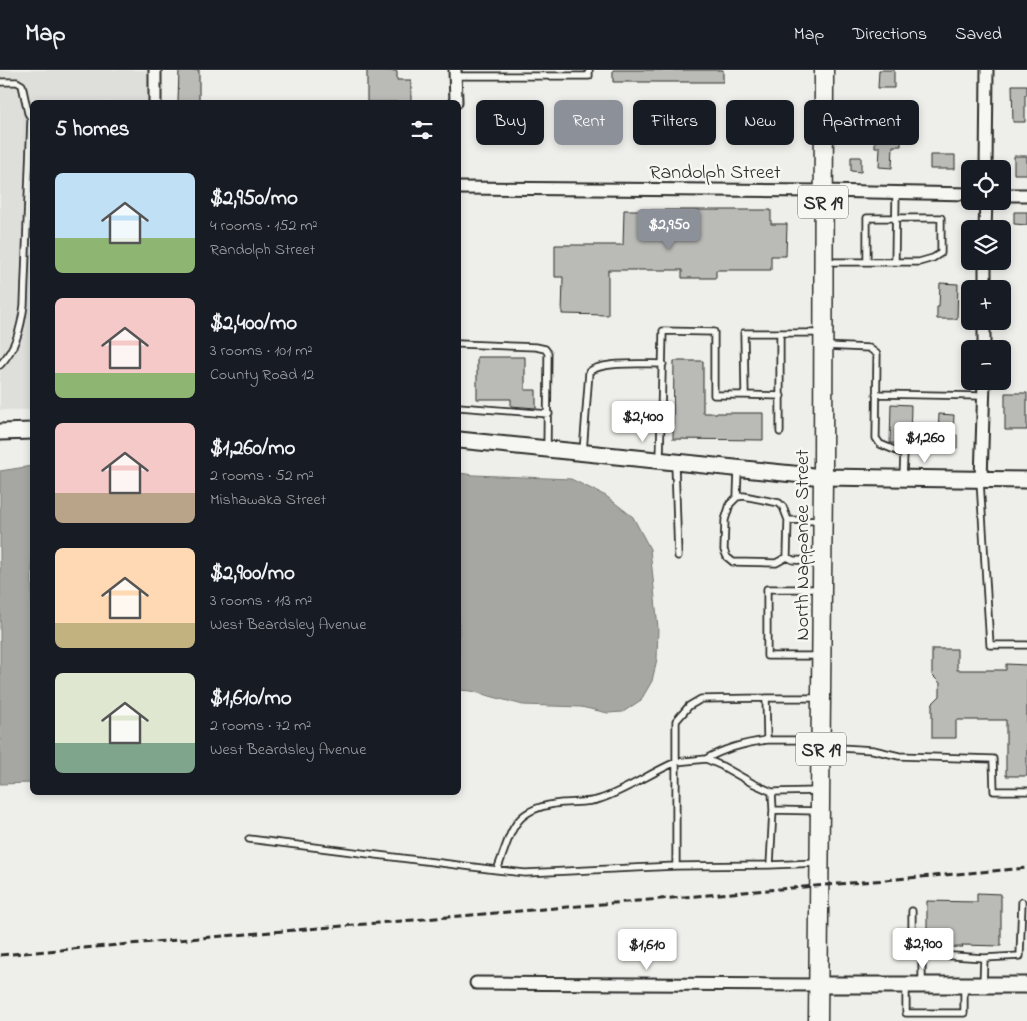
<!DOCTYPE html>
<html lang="en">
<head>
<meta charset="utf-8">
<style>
  :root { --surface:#171b24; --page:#20242c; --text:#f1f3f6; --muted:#9ea1a6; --line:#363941; --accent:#8c9099 }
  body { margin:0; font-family:"Indie Flower",sans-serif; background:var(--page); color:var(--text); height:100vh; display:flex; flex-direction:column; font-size:19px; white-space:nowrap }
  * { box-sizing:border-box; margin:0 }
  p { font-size:16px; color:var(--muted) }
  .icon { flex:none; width:28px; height:28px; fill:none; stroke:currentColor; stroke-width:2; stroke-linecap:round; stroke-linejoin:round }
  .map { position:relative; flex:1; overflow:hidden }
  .details { position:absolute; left:30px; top:30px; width:431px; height:695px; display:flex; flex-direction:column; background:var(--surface); border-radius:8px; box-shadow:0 2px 8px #0003 }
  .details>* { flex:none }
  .hud { position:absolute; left:476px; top:30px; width:475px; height:45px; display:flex; gap:10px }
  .controls { position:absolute; left:961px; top:90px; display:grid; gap:10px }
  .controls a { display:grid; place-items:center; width:50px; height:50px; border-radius:8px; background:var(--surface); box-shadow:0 2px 8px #0003; font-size:25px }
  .price { position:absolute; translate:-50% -42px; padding:0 11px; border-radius:5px; background:#fff; color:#222; font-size:16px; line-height:32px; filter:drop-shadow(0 1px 2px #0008) }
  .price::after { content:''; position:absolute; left:50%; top:30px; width:15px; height:11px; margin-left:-8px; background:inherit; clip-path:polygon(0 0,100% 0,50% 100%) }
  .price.selected { background:var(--accent); color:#fff }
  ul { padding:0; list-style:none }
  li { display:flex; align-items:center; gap:15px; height:125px; padding:0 25px }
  li span { display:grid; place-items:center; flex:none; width:140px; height:100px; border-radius:8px; color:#555 }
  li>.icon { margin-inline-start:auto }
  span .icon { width:60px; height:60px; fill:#fffc; stroke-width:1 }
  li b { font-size:21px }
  h2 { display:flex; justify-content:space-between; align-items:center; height:60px; padding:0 25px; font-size:21px }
  .pill { padding:0 18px; border-radius:8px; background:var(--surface); box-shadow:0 2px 8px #0003; font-size:18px; line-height:45px }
  .pill.selected { background:var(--accent); color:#fff }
  header { display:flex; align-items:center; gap:30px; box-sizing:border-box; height:70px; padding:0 25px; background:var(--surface); border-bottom:1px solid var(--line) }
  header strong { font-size:24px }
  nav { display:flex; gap:28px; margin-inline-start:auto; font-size:18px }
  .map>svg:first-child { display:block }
</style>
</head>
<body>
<header>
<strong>Map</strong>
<nav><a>Map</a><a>Directions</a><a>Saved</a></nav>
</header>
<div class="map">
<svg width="1027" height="951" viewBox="0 0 1027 951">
  <rect width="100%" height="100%" fill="#eeeeea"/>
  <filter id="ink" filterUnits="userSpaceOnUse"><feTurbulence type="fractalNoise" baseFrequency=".02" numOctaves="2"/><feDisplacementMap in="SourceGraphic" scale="10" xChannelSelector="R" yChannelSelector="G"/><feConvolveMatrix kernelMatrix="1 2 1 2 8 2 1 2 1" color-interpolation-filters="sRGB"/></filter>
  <g filter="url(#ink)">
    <path fill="#dededb" d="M 0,0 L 150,0 L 150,32 L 32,32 L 32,340 L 0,340 Z"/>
    <path fill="#a6a6a3" stroke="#757573" d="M 32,396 L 32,713 L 0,714 L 0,401 Z
      M 459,403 L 474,405 L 571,409 L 606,426 L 633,447 L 650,479 L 658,558 L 657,589 L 652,611 L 641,630 L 623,642 L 608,643 L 581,637 L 523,635 L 471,621 L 459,620 Z"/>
    <path fill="#babab7" stroke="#2b2b2b" d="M 179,0 L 199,0 L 199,32 L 178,32 Z
      M 367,0 L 397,1 L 397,10 L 411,10 L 411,32 L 367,32 Z
      M 613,0 L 723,0 L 723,12 L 613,12 Z
      M 879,0 L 894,0 L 894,18 L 878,18 Z
      M 1012,15 L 1027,15 L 1027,25 L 1025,25 L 1025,52 L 1013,52 Z
      M 878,59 L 901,59 L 901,76 L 893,76 L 892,98 L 879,97 L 880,77 L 875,77 L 875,64 L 878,64 Z
      M 930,85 L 955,85 L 955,99 L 930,99 Z
      M 1014,86 L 1027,86 L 1027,104 L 1014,104 Z
      M 851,87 L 861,87 L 861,102 L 851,101 Z
      M 624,140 L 771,140 L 771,154 L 787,154 L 786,186 L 771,186 L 771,200 L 716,200 L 716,208 L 682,208 L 682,200 L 608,200 L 608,245 L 562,244 L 563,207 L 555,207 L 555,175 L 623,175 Z
      M 1014,142 L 1027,142 L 1027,155 L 1014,154 Z
      M 940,213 L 958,214 L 957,249 L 937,249 L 937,237 L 939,237 Z
      M 477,287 L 525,287 L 525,320 L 536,320 L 536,338 L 511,336 L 511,329 L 477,329 Z
      M 674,291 L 703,291 L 703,343 L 763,343 L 763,370 L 673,369 Z
      M 1005,323 L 1027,323 L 1027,360 L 1005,360 Z
      M 891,334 L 911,335 L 910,374 L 890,373 Z
      M 939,344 L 954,345 L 953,365 L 957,365 L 957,378 L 943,378 L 943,367 L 938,366 Z
      M 932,579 L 957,579 L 957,600 L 1006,600 L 1006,594 L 1027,595 L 1027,706 L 1006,706 L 1006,650 L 956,650 L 956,668 L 932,668 L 932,634 L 940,626 L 940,613 L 932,605 Z
      M 977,823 L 1001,824 L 1001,876 L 962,875 L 963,877 L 927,878 L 927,831 L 977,832 Z"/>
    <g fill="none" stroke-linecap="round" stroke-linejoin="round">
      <g stroke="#2b2b2b" stroke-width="9">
        <path id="lane" d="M 456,6 L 589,6 L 589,0
          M 0,12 L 17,12 L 22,15 L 28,43 L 32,50
          M 825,192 L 919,192 L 933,188 L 941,183 L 941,148 L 867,148 L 867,192
          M 895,192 L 896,123
          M 780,263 L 780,362
          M 459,274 L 536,277 L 545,279 L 548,283 L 547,379
          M 825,276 L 869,278 L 877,284 L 876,368 L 880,374 L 904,384 L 903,407
          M 0,295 C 16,278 21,258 24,235 L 31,49
          M 876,324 L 983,326
          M 745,325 L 781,326
          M 459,337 L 549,344
          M 583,382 L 589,302 C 602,291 645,294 663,294
          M 660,390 L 663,261 L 714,262 L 714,325 L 745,325 L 744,263 L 822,263
          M 675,394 L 678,486
          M 738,400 L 737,427 L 730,434 L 725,450 L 724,480 L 727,487 L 733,492 L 776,493 L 787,487 L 793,490 L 820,491
          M 980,411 L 990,575 L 1027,575
          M 737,427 L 744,426 L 779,433 L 783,437 L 788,450 L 820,451
          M 787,487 L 788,450
          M 820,519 L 767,519 L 767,586 L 820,586
          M 817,670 L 767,670 L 766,628 L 819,628
          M 824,677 L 873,680 L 899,686 L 993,689 L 994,721 L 1027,721
          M 706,689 C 725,678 745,673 767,670
          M 773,740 L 772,722 L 819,721
          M 249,769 L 497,800
          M 817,793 L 770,795 L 773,740 L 818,741
          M 770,795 L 676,796 L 676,692 L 706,689 L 722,696 L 752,713 L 772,722
          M 676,796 L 525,803 L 497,800 C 513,759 512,738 562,733 C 574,732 589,733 600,729 C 627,720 650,703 676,692 L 676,651 L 689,636 L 701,629 L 766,628
          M 912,841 L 912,882 L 922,886 L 922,913
          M 922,886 L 938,885 L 984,888
          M 983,915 L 984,888 L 1020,886 L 1022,832
          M 906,917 L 906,943 L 964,943 L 964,916"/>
      </g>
      <g stroke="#2b2b2b" stroke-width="15">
        <path id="street" d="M 155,0 L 155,32
          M 455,0 L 456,32
          M 986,99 L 987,0
          M 459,118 L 823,121 L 970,124
          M 1002,125 L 1027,125
          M 985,159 L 986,131
          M 985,219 L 985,191
          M 984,279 L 984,251
          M 981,410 L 984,311
          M 476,913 L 819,915"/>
      </g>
      <g stroke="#2b2b2b" stroke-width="19">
        <path id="secondary" d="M 0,362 L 32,361
          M 459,370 L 823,407 L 1027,410
          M 819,915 L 1027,915"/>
      </g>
      <g stroke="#2b2b2b" stroke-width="21">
        <path id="primary" d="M 818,951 L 823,407 L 824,0"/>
      </g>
      <use href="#lane" stroke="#f6f6f2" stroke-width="5.5"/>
      <use href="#street" stroke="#f6f6f2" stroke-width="11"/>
      <use href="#secondary" stroke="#f6f6f2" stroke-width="15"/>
      <use href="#primary" stroke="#f6f6f2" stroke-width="18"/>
      <path stroke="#2b2b2b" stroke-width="3" stroke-dasharray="8 4" stroke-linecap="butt" d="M 0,885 L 1027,798"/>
    </g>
  </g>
  <g text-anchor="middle" stroke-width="5" stroke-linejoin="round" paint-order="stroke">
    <g fill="#f6f6f2" stroke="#686867" stroke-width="1">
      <rect x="798" y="115.5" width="50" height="33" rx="4"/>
      <rect x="796" y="662.5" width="50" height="33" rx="4"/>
    </g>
    <g font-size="19" font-weight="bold" fill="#2b2b2b">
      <text x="823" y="139">SR 19</text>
      <text x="821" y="686">SR 19</text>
    </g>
    <g font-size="20" fill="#2b2b2b" stroke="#f6f6f2">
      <text x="715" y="108">Randolph Street</text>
      <text transform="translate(801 475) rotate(-90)" y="7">North Nappanee Street</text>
    </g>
  </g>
</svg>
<div class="controls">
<a><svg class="icon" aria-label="locate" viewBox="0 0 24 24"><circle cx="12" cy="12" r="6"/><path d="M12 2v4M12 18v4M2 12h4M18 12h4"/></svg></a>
<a><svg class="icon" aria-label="layers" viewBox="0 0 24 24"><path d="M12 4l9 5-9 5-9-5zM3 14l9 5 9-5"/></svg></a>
<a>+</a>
<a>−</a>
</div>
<b class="price selected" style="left:669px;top:181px">$2,950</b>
<b class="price" style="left:643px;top:373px">$2,400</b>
<b class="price" style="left:925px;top:394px">$1,260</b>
<b class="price" style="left:923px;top:900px">$2,900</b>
<b class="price" style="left:647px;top:901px">$1,610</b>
<div class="hud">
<a class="pill">Buy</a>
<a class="pill selected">Rent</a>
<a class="pill">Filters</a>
<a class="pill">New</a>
<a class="pill">Apartment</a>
</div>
<section class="details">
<h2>5 homes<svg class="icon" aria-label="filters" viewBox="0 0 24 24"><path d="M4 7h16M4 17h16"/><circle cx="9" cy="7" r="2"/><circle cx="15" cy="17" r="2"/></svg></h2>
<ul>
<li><span style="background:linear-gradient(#bfe0f5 65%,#8fb573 0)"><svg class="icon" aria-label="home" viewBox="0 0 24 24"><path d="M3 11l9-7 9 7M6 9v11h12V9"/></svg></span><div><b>$2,950/mo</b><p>4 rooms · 152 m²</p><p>Randolph Street</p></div></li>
<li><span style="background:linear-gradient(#f6c9c9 75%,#8fb573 0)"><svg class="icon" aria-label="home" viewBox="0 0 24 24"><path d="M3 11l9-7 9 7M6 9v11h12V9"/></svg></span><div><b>$2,400/mo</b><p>3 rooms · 101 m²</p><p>County Road 12</p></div></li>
<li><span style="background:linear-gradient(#f6c9c9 70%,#b9a48a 0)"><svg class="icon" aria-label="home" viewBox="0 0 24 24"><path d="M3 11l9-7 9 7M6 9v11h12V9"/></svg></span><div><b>$1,260/mo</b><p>2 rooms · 52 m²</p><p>Mishawaka Street</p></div></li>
<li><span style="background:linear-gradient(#ffd9b3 75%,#c2b280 0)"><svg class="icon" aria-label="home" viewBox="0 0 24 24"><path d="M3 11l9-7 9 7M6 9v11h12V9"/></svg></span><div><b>$2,900/mo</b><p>3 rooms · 113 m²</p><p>West Beardsley Avenue</p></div></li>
<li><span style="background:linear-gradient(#dfe7d0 70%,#7fa58c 0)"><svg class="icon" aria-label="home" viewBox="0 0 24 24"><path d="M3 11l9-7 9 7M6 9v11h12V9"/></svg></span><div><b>$1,610/mo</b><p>2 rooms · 72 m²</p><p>West Beardsley Avenue</p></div></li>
</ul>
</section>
</div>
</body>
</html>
